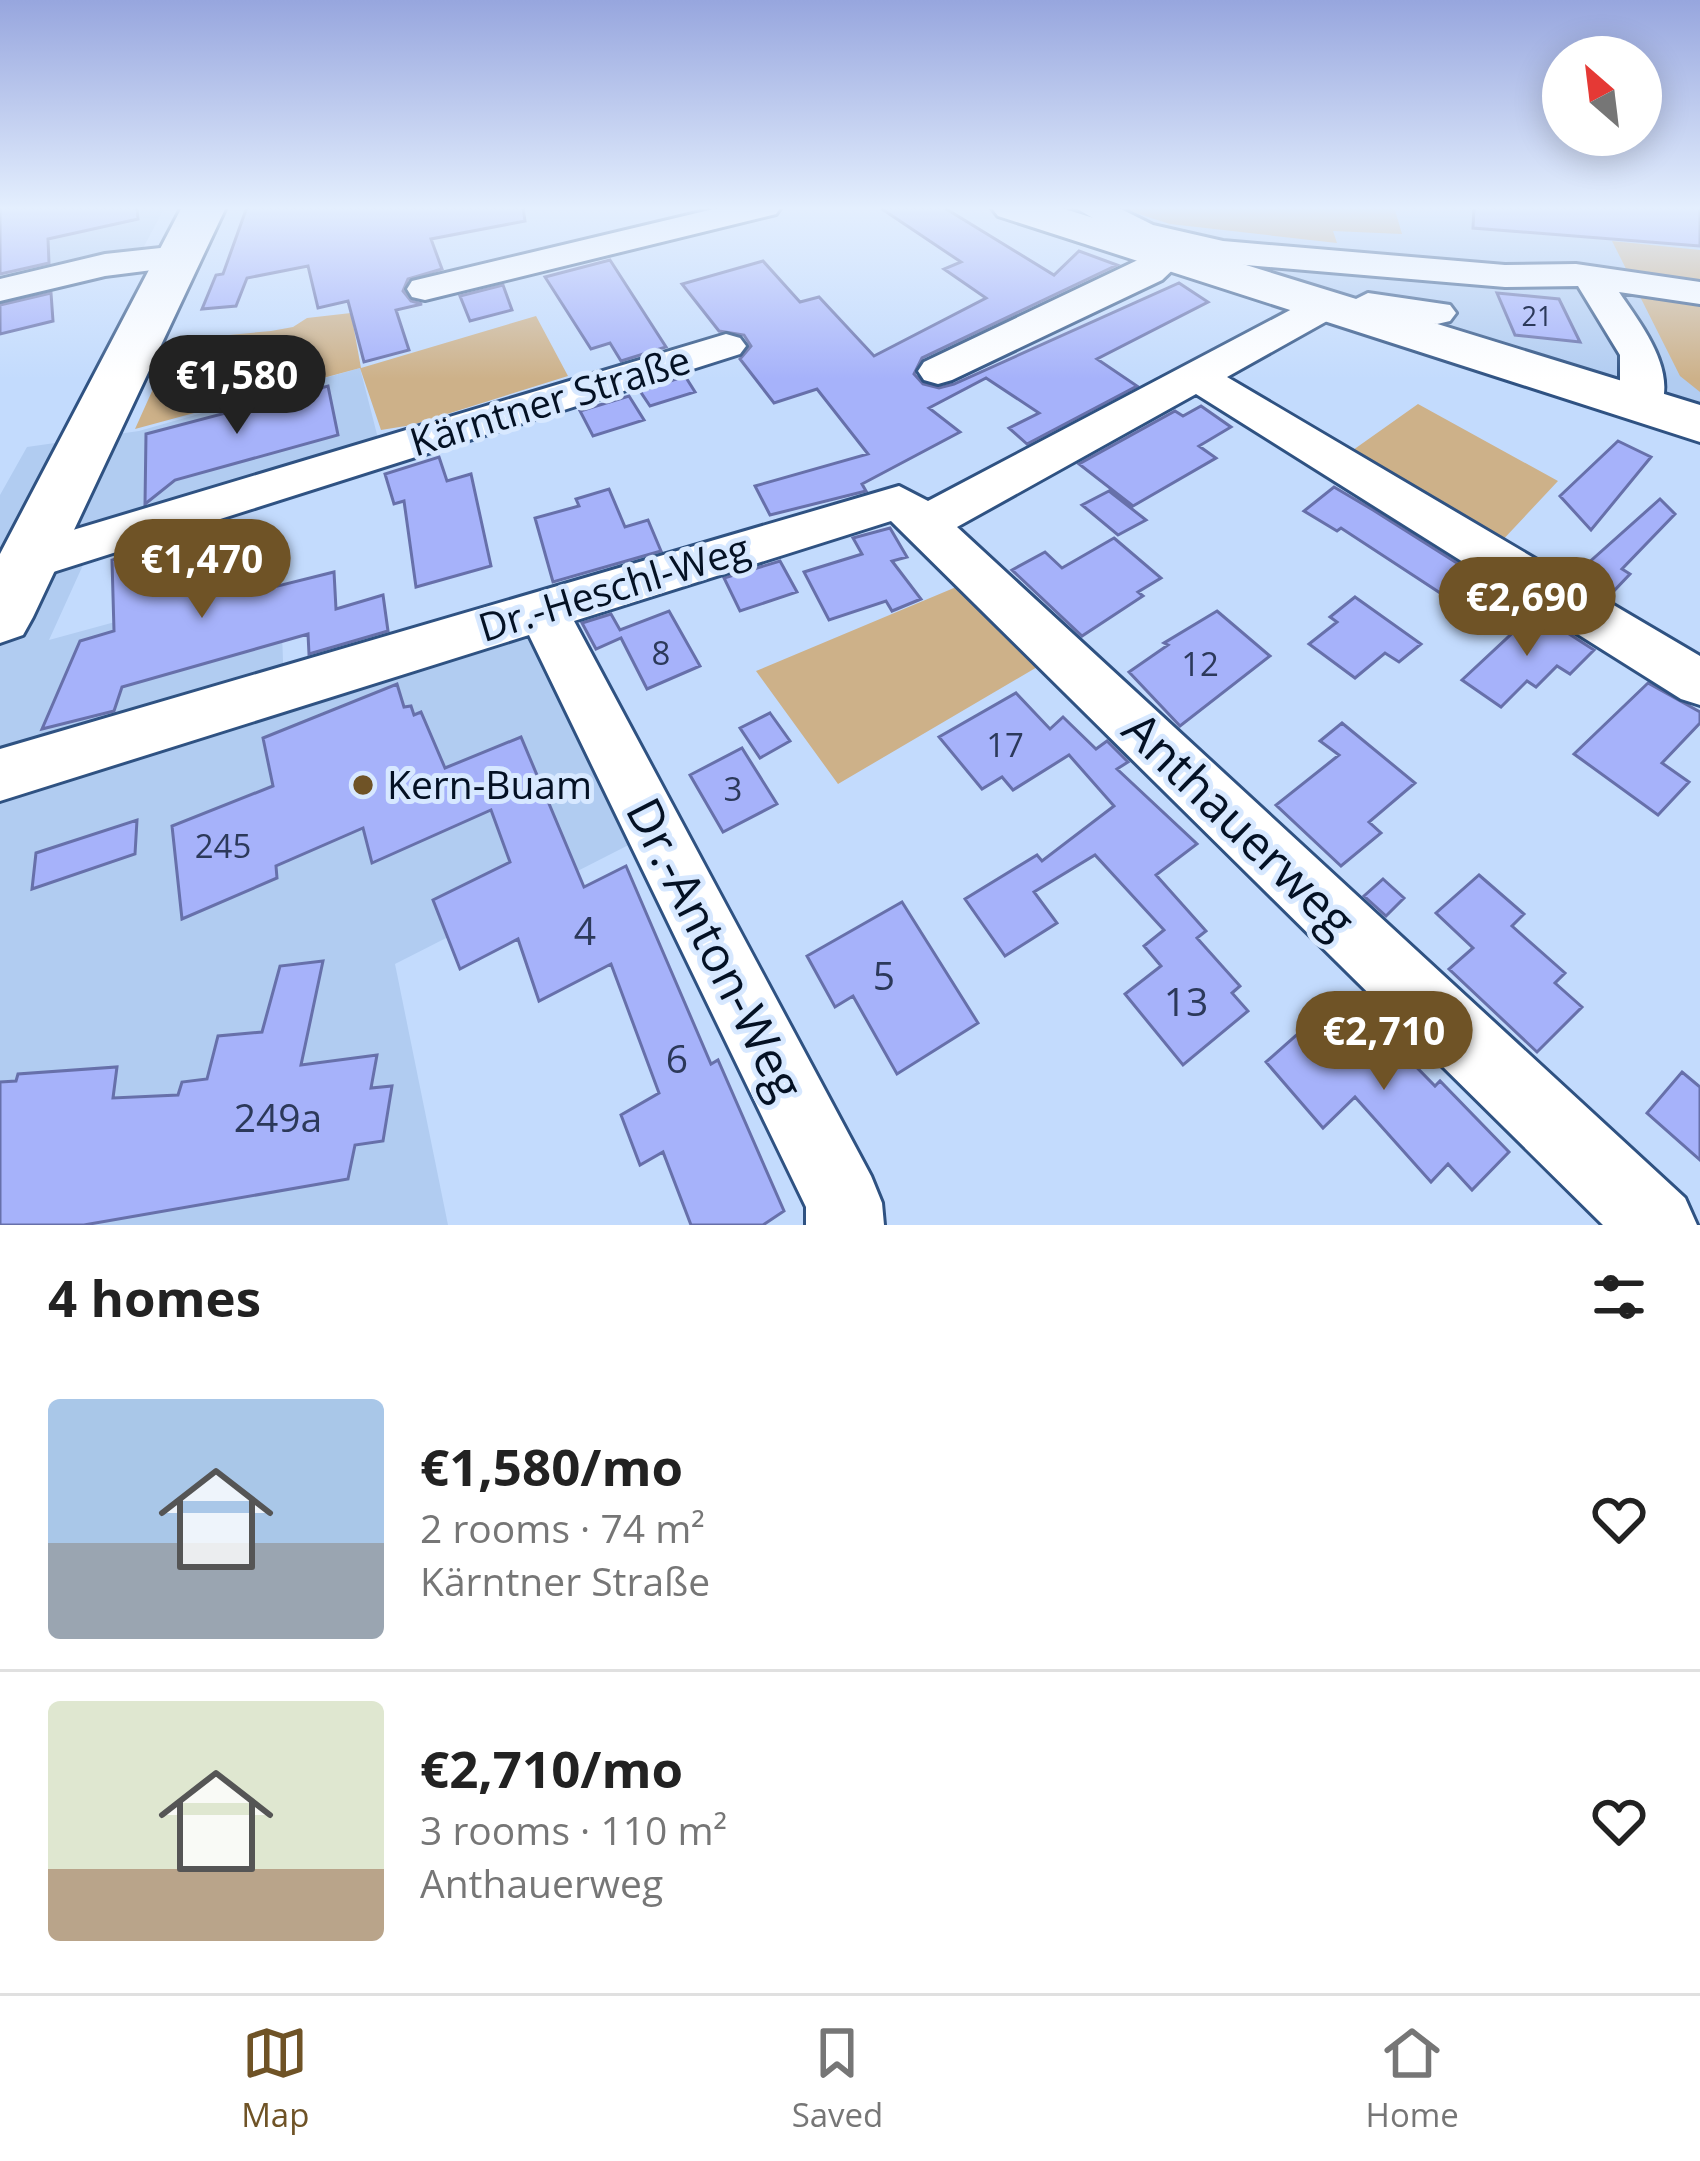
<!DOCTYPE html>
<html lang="en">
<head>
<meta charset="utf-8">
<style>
  :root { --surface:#fff; --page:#f2f2f2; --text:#222; --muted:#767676; --line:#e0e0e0; --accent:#6f5326 }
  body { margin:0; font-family:"Open Sans",sans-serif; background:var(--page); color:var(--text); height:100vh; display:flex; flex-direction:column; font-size:45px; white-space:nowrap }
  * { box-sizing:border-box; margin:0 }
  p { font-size:39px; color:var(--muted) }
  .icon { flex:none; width:66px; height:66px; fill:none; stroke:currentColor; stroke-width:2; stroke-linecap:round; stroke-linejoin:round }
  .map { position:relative; height:1225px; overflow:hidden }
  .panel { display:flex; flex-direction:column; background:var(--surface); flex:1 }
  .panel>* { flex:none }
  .needle { width:78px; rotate:332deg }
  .controls { position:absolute; left:1542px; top:36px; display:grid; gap:24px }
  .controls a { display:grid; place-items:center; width:120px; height:120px; border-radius:50%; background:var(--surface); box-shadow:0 6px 30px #0003; font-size:60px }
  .price { position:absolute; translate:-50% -102px; padding:0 27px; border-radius:42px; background:var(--accent); color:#fff; font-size:39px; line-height:78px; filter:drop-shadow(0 3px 6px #0008) }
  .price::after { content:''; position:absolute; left:50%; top:72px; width:36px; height:27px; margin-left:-18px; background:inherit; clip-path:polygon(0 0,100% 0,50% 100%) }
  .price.on { background:#222; color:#fff }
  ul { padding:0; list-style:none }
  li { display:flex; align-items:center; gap:36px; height:300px; padding:0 48px }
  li+li { border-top:3px solid var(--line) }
  li span { display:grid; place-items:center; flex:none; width:336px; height:240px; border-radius:12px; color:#555 }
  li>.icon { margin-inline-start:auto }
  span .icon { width:144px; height:144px; fill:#fffc; stroke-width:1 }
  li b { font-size:51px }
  h2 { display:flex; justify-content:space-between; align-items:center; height:144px; padding:0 48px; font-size:51px }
  .tab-bar { display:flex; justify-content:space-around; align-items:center; height:168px; border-top:3px solid var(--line); background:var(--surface); font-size:33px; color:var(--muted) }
  .tab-bar a { display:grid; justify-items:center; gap:6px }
  .tab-bar .on { color:var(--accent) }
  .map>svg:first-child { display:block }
</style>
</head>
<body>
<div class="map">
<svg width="1700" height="1225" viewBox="0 0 1700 1225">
  <rect width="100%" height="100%" fill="#c3dbfd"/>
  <path fill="#b1ccf1" d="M 0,207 L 165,207 L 142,250 L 0,293 Z
    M 1048,207 L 1700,207 L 1700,402 L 1105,227 Z
    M 360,368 L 382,454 L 88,554 L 49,640 L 280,577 L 284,689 L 543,611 L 656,831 L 395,964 L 448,1225 L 0,1225 L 0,495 L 27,447 L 139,431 Z"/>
  <path fill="#cdb189" d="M 1117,207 L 1394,207 L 1402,234 L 1333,231 L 1337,243 L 1170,224 Z
    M 1612,241 L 1700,250 L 1700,392 L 1680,376 Z
    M 351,313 L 361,368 L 536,316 L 568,376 L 412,425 L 381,430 L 360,368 L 135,429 L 175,340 L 271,331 L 293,327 L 307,318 Z
    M 1418,404 L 1558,481 L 1498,545 L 1346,455 Z
    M 961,585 L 1044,663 L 838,784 L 756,671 Z"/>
  <path fill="#a6b2fa" stroke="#6770aa" stroke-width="3" d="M 0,207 L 137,207 L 138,219 L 48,239 L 49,263 L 0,274 Z
    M 247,207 L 523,207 L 525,221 L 431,239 L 442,269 L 408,279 L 403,291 L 411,301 L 422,304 L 396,310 L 409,350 L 364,362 L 348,301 L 318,308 L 308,266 L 247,278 L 236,306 L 202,309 L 216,275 L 223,274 Z
    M 879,207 L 943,207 L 1054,275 L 1079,251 L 1117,265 L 922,358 L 914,374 L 923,384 L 939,388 L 954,384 L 1179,283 L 1208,302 L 1097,359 L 1137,386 L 1027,444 L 1009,428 L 1039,413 L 986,378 L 929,408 L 960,432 L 862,484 L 866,491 L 770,515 L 755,486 L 868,454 L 817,389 L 774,403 L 740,359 L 751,346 L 744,335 L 719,331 L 682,284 L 763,261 L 800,302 L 819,297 L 874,356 L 986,298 L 944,269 L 961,262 Z
    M 1474,207 L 1700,207 L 1700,246 L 1473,228 Z
    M 610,260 L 666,347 L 621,361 L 610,343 L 591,349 L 545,277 Z
    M 503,285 L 512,310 L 470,321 L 460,296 Z
    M 51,293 L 53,321 L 0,334 L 0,305 Z
    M 1497,293 L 1559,299 L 1580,342 L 1515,335 Z
    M 685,376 L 695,392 L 650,406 L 640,391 Z
    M 328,386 L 338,435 L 175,480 L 145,504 L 146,434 Z
    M 629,396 L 644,420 L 593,436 L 580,411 Z
    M 1201,406 L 1231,427 L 1199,446 L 1216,458 L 1133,506 L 1079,464 L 1175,411 L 1183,416 Z
    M 1618,441 L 1651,457 L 1591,530 L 1560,496 Z
    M 439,457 L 447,481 L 471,474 L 491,566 L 416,587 L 404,501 L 394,504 L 385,474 Z
    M 1334,487 L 1373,510 L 1479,577 L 1454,602 L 1341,528 L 1337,531 L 1304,511 Z
    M 609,489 L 625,527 L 648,520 L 661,551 L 553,582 L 535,518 L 579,506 L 576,499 Z
    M 1109,491 L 1146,520 L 1118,535 L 1082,505 Z
    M 1660,499 L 1675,514 L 1622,569 L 1630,574 L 1610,595 L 1576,574 Z
    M 890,528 L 907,557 L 892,561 L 921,599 L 892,611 L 886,601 L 829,620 L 804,572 L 862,554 L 853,538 Z
    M 270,533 L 278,586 L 334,572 L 336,609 L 383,595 L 388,631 L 309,654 L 308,634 L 122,687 L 114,711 L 42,729 L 80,641 L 114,631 L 112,560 L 171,542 L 173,564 Z
    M 1114,538 L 1161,578 L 1138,592 L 1143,596 L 1082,636 L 1012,570 L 1045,552 L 1062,568 Z
    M 780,561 L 797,592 L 740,611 L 724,578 Z
    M 1355,597 L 1421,644 L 1399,662 L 1385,653 L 1355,678 L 1309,644 L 1337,622 L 1330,617 Z
    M 669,611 L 700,666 L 647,689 L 621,638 L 596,649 L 582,623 L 611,614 L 620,630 Z
    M 1217,611 L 1270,656 L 1180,726 L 1129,672 L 1168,645 L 1164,643 Z
    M 1535,612 L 1594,650 L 1570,674 L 1557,666 L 1536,687 L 1527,681 L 1501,707 L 1462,680 Z
    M 1648,683 L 1700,712 L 1700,723 L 1662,763 L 1689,782 L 1658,815 L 1574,754 Z
    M 397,684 L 404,707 L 411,706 L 414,715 L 421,712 L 445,768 L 521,737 L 584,887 L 626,866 L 711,1064 L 718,1060 L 784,1211 L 763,1225 L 691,1225 L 663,1152 L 640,1165 L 621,1115 L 659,1093 L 611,964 L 539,1001 L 518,939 L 460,969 L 433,900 L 510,862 L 491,810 L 372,863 L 363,828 L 276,866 L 277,878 L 182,919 L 172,826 L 273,786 L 263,738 Z
    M 1016,693 L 1050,729 L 1063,717 L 1096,749 L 1107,741 L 1128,762 L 1117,769 L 1197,844 L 1156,875 L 1206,931 L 1197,938 L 1240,986 L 1232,993 L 1248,1011 L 1183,1065 L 1125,994 L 1161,966 L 1144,946 L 1164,930 L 1095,855 L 1034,892 L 1057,923 L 1005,956 L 965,899 L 1037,855 L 1042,861 L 1114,806 L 1069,755 L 1013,790 L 1002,777 L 982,789 L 939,737 Z
    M 770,713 L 790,741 L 760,758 L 740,728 Z
    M 1342,723 L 1415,783 L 1369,822 L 1381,833 L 1341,866 L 1276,805 L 1339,755 L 1320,741 Z
    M 742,748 L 777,804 L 723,832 L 690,775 Z
    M 137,820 L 135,854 L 32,889 L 36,853 Z
    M 1479,875 L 1524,914 L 1512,926 L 1565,973 L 1555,983 L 1582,1007 L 1537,1052 L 1449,969 L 1473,948 L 1436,913 Z
    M 1383,879 L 1404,898 L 1386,916 L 1364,896 Z
    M 902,902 L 978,1023 L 897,1074 L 853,996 L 835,1007 L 807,956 Z
    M 323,961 L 301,1065 L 377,1055 L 371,1088 L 392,1086 L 383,1141 L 355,1145 L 348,1179 L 84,1225 L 0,1225 L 0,1082 L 16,1081 L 18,1074 L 117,1067 L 113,1098 L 178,1095 L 182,1082 L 207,1079 L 218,1036 L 262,1032 L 280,966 Z
    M 1344,993 L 1435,1086 L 1440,1081 L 1509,1152 L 1472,1190 L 1448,1164 L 1431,1182 L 1355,1097 L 1323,1128 L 1266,1062 Z
    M 1682,1072 L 1700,1087 L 1700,1160 L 1647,1113 Z"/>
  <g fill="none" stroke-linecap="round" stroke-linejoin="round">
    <g stroke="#2f5282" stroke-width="6">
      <path id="minor" d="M 722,207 L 781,207 L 776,214 L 425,300 L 412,297 L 407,289 L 412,281 Z
        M 1074,207 L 1117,207 L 1153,225 L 1223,241 L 1505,265 L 1576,264 L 1700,282 L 1700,304 L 1619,292 C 1641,325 1682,375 1656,416 L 1641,419 L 1626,416 L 1620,406 L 1620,355 L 1578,286 L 1505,287 L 1223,263 L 1181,253 L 1185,258 L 1162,280 L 952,380 L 938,384 L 924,380 L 918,371 L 924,362 L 1163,248 L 1130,240 Z
        M 179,246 L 192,249 L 197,257 L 192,265 L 105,276 L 0,301 L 0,279 L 105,254 Z
        M 1368,293 L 1450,305 L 1456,313 L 1450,321 L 1437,324 L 1377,316 L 1355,327 L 1342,324 L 1336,316 L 1227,377 L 1700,656 L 1700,705 L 1681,699 L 1196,394 L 957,527 L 1685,1198 L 1697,1225 L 1603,1225 L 891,521 L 574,621 L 871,1176 L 882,1203 L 884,1225 L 806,1225 L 806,1207 L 529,635 L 0,801 L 0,749 L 899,486 L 928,501 L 1313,298 L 1339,298 L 1344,305 Z
        M 726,334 L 740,338 L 746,346 L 740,354 L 47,574 L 30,579 L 13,574 L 6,561 L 13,548 Z"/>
    </g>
    <g stroke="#2f5282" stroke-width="6">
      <path id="major" d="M 182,207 L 226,207 L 33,617 L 23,635 L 0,643 L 0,554 Z
        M 991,207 L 1058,207 L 1700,405 L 1700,442 L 998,216 Z"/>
    </g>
    <use href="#minor" fill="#fff" fill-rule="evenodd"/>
    <use href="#major" fill="#fff" fill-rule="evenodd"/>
  </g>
  <linearGradient id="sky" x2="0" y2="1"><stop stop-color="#97a6de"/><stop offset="0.55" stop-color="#e4effe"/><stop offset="1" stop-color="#e4effe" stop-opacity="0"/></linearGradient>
  <rect width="1700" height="379" fill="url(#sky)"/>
  <circle fill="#6f5326" stroke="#d7e8ff" stroke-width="4.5" cx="363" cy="785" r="12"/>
  <g text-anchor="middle" stroke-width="10" stroke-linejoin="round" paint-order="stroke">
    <g font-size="27" fill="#2c395a">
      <text x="1537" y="326">21</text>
    </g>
    <g font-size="33" fill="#2c395a">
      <text x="661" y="665">8</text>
      <text x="1200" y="676">12</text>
      <text x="1005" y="757">17</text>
      <text x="733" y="801">3</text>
      <text x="223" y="858">245</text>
    </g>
    <g font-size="39" fill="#041124" stroke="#d7e8ff">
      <text transform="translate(550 401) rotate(-17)" y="14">Kärntner Straße</text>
      <text transform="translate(614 588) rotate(-17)" y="14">Dr.-Heschl-Weg</text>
    </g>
    <g font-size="39" fill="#041124" stroke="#d7e8ff" text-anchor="start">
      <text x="387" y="799">Kern-Buam</text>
    </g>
    <g font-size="39" fill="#2c395a">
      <text x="585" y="945">4</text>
      <text x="884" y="990">5</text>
      <text x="1186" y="1016">13</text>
      <text x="677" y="1073">6</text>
      <text x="278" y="1132">249a</text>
    </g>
    <g font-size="48" fill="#041124" stroke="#d7e8ff">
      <text transform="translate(1239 825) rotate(44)" y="17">Anthauerweg</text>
      <text transform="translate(715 949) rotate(63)" y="17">Dr.-Anton-Weg</text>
    </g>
  </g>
</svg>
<div class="controls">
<a><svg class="needle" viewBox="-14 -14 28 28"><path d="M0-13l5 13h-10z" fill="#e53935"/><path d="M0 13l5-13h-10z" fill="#767676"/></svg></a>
</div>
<b class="price on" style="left:237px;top:437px">€1,580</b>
<b class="price" style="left:202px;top:621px">€1,470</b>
<b class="price" style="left:1527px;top:659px">€2,690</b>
<b class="price" style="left:1384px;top:1093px">€2,710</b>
</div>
<section class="panel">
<h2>4 homes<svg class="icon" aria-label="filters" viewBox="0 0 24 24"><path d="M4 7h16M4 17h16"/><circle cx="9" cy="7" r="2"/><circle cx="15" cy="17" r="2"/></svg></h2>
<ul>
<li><span style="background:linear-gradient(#a9c7e8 60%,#9aa5b1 0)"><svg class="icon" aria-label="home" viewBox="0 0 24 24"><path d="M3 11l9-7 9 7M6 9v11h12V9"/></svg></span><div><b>€1,580/mo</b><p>2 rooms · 74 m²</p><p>Kärntner Straße</p></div><svg class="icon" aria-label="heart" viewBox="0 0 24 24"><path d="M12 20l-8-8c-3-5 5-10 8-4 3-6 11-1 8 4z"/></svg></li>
<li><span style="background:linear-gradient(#dfe7d0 70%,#b9a48a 0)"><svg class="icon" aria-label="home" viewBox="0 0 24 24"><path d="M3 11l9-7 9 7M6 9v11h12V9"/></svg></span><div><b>€2,710/mo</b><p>3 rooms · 110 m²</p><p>Anthauerweg</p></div><svg class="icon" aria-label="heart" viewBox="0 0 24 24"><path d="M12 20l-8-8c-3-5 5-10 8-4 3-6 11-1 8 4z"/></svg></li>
</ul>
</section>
<nav class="tab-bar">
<a class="on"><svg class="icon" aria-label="map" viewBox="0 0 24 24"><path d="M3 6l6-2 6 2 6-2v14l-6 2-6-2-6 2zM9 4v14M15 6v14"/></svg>Map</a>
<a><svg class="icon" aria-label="saved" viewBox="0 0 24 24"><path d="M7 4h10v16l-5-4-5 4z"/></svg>Saved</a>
<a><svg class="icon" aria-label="home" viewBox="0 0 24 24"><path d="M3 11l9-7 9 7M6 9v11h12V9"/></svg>Home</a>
</nav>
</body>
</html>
